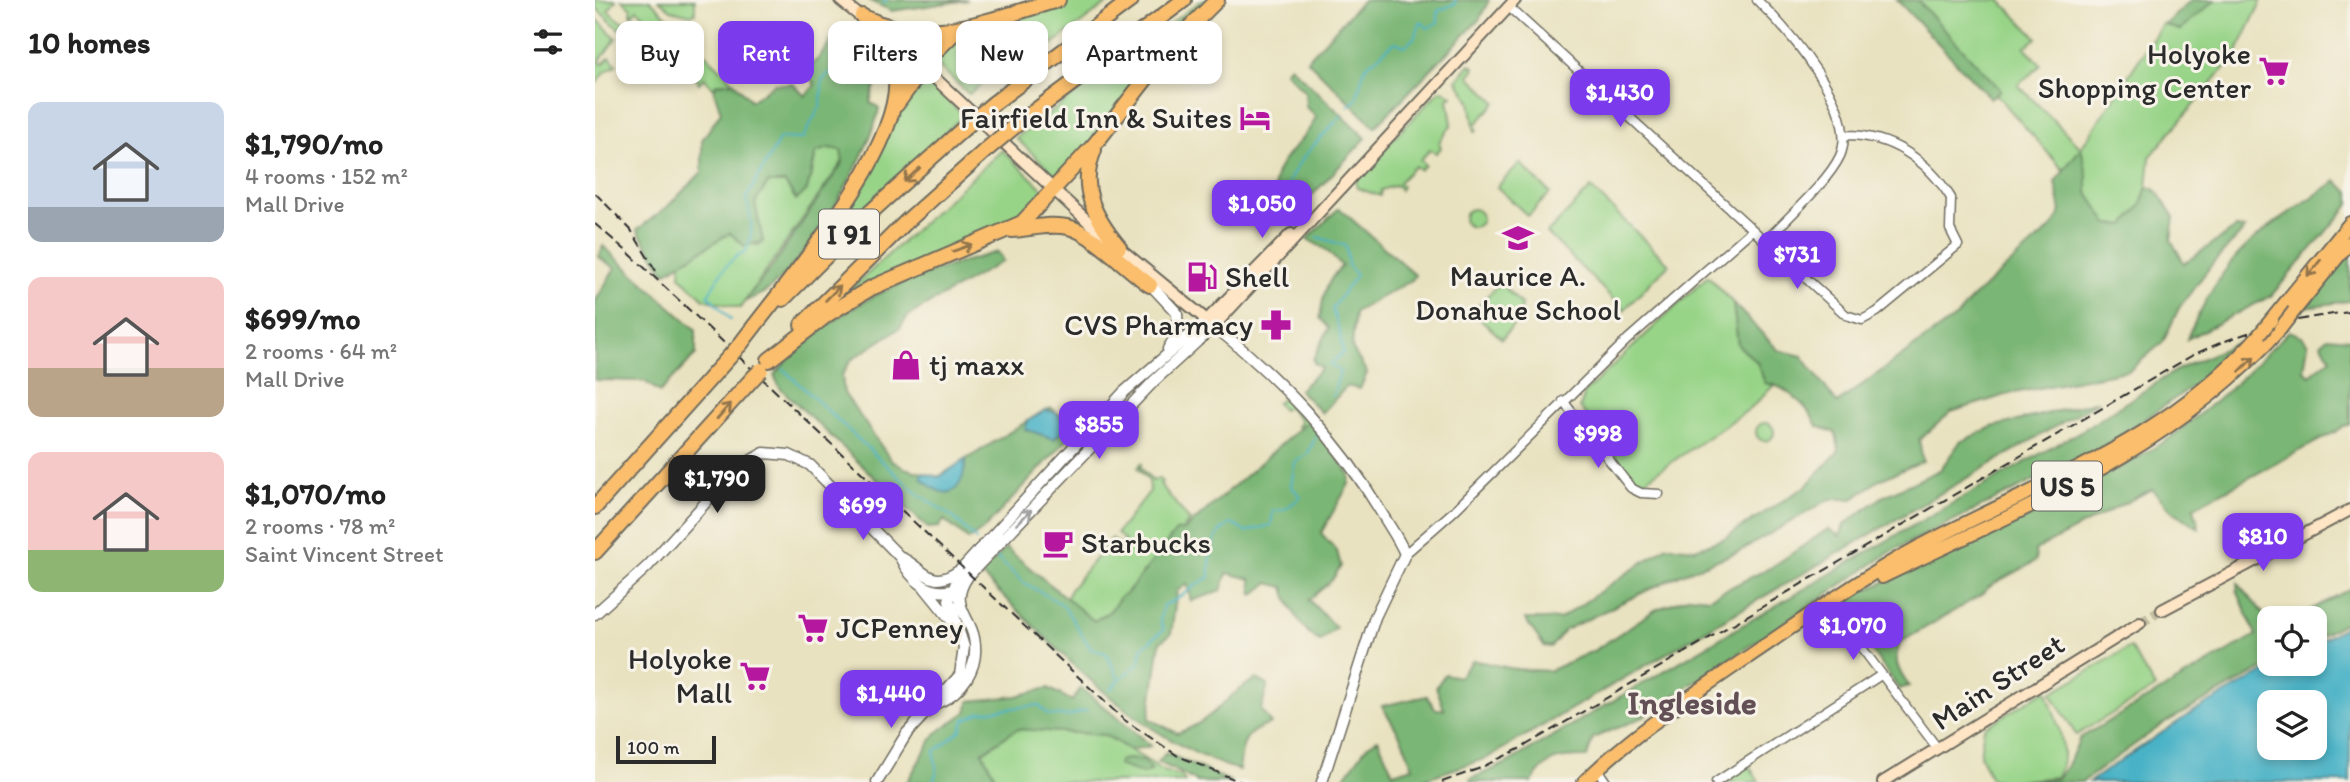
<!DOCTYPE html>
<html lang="en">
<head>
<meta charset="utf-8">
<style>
  :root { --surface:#fff; --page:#f6f6f6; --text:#222; --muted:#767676; --accent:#7c3aed }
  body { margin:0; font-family:Itim,sans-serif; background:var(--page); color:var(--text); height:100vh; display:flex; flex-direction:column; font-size:26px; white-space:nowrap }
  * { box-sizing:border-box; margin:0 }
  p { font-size:23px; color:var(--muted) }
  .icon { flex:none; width:38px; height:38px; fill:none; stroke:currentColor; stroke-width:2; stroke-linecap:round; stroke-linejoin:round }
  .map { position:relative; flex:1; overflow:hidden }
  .side { display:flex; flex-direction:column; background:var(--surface); width:595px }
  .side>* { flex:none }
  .hud { position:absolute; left:21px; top:21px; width:665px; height:63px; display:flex; gap:14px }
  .fabs { position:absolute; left:1662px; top:606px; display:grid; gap:14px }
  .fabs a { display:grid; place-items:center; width:70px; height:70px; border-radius:14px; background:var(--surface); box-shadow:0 4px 10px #0003; font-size:35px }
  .scale { position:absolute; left:21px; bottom:18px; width:100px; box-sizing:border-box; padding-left:7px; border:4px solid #2b2b2b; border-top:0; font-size:19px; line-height:24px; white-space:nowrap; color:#2b2b2b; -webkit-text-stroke:5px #f7f3e8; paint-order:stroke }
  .price { position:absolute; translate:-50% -60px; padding:0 16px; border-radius:14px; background:var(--accent); color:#fff; font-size:23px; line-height:46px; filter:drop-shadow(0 2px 4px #0008) }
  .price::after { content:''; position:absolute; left:50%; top:42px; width:21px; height:16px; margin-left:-10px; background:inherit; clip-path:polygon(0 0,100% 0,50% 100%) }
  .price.active { background:#222; color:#fff }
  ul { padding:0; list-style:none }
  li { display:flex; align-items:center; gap:21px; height:175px; padding:0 28px }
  li span { display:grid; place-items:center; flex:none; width:196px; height:140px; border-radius:14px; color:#555 }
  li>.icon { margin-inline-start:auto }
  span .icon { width:84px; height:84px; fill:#fffc; stroke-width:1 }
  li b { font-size:30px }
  h2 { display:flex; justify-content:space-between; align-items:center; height:84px; padding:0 28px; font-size:30px }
  .tag { padding:0 24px; border-radius:14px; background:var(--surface); box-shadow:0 4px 10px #0003; font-size:24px; line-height:63px }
  .tag.active { background:var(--accent); color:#fff }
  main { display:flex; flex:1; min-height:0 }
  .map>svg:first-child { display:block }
</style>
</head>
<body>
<main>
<section class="side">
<h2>10 homes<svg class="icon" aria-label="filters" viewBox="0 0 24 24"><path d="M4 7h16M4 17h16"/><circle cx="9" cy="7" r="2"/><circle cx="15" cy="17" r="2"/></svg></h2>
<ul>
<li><span style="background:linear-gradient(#c9d6e8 75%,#9aa5b1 0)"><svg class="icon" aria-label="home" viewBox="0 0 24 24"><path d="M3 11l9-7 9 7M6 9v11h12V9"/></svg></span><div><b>$1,790/mo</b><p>4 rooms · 152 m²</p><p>Mall Drive</p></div></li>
<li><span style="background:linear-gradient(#f6c9c9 65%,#b9a48a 0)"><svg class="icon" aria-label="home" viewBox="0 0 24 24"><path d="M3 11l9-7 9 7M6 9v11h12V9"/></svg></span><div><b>$699/mo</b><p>2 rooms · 64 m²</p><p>Mall Drive</p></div></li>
<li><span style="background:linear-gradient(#f6c9c9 70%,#8fb573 0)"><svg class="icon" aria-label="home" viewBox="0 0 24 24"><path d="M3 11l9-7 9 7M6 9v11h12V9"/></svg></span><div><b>$1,070/mo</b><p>2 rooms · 78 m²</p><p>Saint Vincent Street</p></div></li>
</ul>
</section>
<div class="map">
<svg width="1755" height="782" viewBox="0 0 1755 782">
  <rect width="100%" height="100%" fill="#f7f3e8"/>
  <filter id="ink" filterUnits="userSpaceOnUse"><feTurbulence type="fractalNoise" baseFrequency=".0143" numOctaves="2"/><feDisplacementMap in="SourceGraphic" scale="14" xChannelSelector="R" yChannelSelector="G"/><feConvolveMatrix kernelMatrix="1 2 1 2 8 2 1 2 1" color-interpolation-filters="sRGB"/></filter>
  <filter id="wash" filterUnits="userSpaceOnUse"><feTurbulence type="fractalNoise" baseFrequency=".00686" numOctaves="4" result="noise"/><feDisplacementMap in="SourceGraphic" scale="28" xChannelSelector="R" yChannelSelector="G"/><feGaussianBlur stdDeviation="1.57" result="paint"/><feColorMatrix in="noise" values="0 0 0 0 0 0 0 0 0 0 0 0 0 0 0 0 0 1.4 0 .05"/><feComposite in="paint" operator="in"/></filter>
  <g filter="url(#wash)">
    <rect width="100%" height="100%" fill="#e9e2c0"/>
    <path fill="#98d488" stroke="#62805a" stroke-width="2" d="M 0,0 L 21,0 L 13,11 L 27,22 L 32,21 L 24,29 L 0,7 Z
      M 27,0 L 55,0 L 139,82 L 121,84 L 120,89 L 109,78 L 104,83 L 90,52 L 42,9 L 36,16 L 36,8 Z
      M 64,0 L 100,0 L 100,13 L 96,15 L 76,10 Z
      M 474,0 L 517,0 L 440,57 L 438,52 L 430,53 L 374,94 L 338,61 C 373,21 424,14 474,0 Z
      M 607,0 L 615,0 L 493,149 L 462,177 L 421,138 Z
      M 1322,0 L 1405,0 L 1442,38 L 1430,47 L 1446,65 L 1423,85 L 1486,148 L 1568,23 L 1585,30 L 1620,0 L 1667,0 L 1641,54 L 1555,157 L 1552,186 L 1546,205 L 1530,225 L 1513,224 L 1492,192 L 1492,174 L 1486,149 L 1468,170 L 1401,94 L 1405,90 Z
      M 0,17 L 21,38 L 4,62 L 8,64 L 15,57 L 21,65 L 9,73 L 0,85 Z
      M 875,64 L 880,68 L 874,76 L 901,102 L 879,126 L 882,130 L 880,132 L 875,101 L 862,80 Z
      M 329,80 L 369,115 L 218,255 L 310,98 Z
      M 848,90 L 857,96 L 853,99 L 857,124 L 844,142 L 846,148 L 841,153 L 835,150 L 825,160 L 830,165 L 825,170 L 820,166 L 804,182 L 807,186 L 805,190 L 802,185 L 786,190 L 785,196 L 762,188 L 761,178 L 843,92 Z
      M 234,148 L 246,150 L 248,161 L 145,308 L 109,299 L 85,276 L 86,263 L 135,232 L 164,246 L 168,242 L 160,203 L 173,183 L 190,183 L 201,200 L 217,174 L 221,152 Z
      M 407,150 L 450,191 L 427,216 L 243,301 Z
      M 925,163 L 955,193 L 933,216 L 902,187 Z
      M 996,188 L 1074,264 L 1029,310 L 952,233 Z
      M869 218a9 9 0 1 1 18 0a9 9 0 1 1-18 0Z
      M 1113,276 L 1138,303 L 1143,345 L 1162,362 L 1170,383 L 1180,384 L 1156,408 L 1043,485 L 985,407 L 990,392 Z
      M 905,283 L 926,304 L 926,316 L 907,339 L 881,315 L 881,308 Z
      M 688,397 L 694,399 L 715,419 L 705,429 L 702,426 L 706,422 L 693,407 L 688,410 L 681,403 Z
      M1161 432a9 9 0 1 1 18 0a9 9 0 1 1-18 0Z
      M 547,462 L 546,468 L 558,481 L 563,478 L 567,482 L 565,484 L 595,521 L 515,611 L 499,621 L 472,599 L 474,591 L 517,538 L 525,545 L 530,541 L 522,533 L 555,491 L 554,481 L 543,468 Z
      M 1535,647 L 1560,688 L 1481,735 L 1456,693 Z
      M 1451,690 C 1458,713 1480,756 1460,777 L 1411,782 L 1396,779 L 1385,755 L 1389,728 Z
      M 422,729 L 510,735 L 571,772 L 587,777 L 590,782 L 389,782 L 400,776 L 387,753 Z
      M 1154,766 L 1164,782 L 1128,782 Z"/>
    <path fill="#7ab674" stroke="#527050" stroke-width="2" d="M 273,0 L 373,0 L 297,11 Z
      M 768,0 L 894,0 L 884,20 L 780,127 L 712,60 Z
      M 1302,0 L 1322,0 L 1406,90 L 1395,98 Z
      M 1596,0 L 1620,0 L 1585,30 L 1570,25 Z
      M 245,28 L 284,73 L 275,102 L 284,108 C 276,154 211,262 173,290 C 166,295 156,298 149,302 L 177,267 L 248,162 L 246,150 L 234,148 L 221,152 L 212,190 L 202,200 L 190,183 L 173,183 L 160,203 L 168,242 L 149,246 L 135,233 L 70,273 L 42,230 L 72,207 L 107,172 L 107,140 L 126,112 L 119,91 L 121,84 L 139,82 L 156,101 L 179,84 L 198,84 L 210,96 L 220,85 L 209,70 L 222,60 Z
      M 695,66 L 771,138 L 694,220 C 686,213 684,206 681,197 C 671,163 710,145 721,117 L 711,107 L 710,92 L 690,71 Z
      M 1486,148 L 1492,174 L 1492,192 L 1513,224 L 1530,225 L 1546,205 L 1552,186 L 1561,190 L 1579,217 L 1576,240 L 1589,263 L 1641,228 L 1650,229 L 1618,263 L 1584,308 L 1568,342 L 1535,370 L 1414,394 L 1356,412 L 1324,440 L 1328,461 L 1284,480 L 1258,499 L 1235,499 L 1145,551 L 1084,575 L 970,630 L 956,647 L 949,646 L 930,619 L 965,619 L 1072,546 L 1100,549 L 1128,539 L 1211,486 L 1244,451 L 1241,433 L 1222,426 C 1215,408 1190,385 1170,383 L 1162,362 L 1143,345 L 1138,303 L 1183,350 L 1207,356 L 1242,403 L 1363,315 L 1379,296 L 1458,226 L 1466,211 L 1460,182 Z
      M 1741,181 L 1755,193 L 1755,204 L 1676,296 L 1592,339 C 1604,312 1617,287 1635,264 C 1662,230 1706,206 1741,181 Z
      M 744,208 L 820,275 L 817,280 L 760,312 L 757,348 L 772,373 L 765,389 L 752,386 L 727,413 L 704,390 L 727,368 L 719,363 L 718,359 L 734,328 L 725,318 C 728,295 731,281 747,266 L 730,249 L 712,239 Z
      M 8,246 L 101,330 L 101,354 L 65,392 L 49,381 L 0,380 L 0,302 L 20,268 L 4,257 Z
      M 403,252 L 408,261 L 313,316 L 305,328 L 256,360 L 247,375 L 249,393 L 296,460 L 309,468 L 343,477 L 450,410 L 457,408 L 474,423 L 476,433 L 471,441 L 389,529 L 374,540 L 349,520 L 344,527 L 333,528 L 185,388 L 179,375 C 246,300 309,278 403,252 Z
      M 1755,252 L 1755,301 L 1711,307 Z
      M 1694,331 L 1707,336 L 1713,344 L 1709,370 L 1715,375 L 1736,358 L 1726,344 L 1732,337 L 1755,339 L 1755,424 L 1599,507 L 1604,528 L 1576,510 L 1557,489 L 1440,550 L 1441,560 C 1424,574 1400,578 1386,595 L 1306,642 C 1297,659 1303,671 1314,686 L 1304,689 L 1245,606 L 1268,591 L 1359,553 L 1534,463 L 1575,438 L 1634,390 Z
      M 1642,343 L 1612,376 L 1517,442 L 1297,551 L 1046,718 L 998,738 L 992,757 C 964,757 952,757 937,782 L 876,782 L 875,779 L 910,764 L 1317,526 L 1491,428 L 1582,370 Z
      M 1504,401 L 892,758 L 820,782 L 746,782 L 773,745 L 783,739 L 798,773 L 818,767 L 806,737 L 787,706 L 832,696 L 840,709 L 849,709 L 841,687 L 850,674 L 864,677 L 878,660 L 919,669 L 954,671 L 1000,650 L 1060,610 L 1095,596 L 1114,598 L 1177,567 L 1233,529 L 1245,536 L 1249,525 L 1287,497 L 1345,470 L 1365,442 L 1397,427 Z
      M 715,419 L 755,475 L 754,484 L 726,533 L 742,551 L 746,566 L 737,580 L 714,600 L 741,628 L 725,641 C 708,633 693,605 689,587 L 673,583 L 658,595 L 656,579 L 632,573 L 626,591 L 596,601 L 592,584 L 582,591 L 576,634 L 565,642 L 554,719 L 582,733 C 621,721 629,694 662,679 L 673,685 L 666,710 L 676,724 C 647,732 648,743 644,770 C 538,738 464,648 385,574 L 411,548 L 499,621 L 515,611 L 525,597 L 532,593 L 581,531 L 589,530 Z
      M 1643,583 L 1675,622 L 1675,663 L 1678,663 L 1571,722 L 1487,782 L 1405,782 L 1461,779 L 1473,765 L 1485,738 L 1661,635 L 1642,590 Z
      M 1755,589 L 1755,620 L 1720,639 L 1720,618 L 1700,618 Z
      M 453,688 L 477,701 L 486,688 L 556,746 L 535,750 L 510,735 L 422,729 L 387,752 L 400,776 L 389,782 L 312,782 L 340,734 L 371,712 L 375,701 L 422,696 Z
      M 571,753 L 637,782 L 603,782 L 563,762 Z
      M 531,759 L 548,760 L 557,770 L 548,774 L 523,765 L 524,761 Z"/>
    <path fill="#48b2c6" stroke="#3a6e78" stroke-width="2" fill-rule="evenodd" d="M 450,410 L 462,413 L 472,426 L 459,439 L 430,429 L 433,421 Z
      M 371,459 C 368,493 353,504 326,478 L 328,473 L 344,477 Z
      M 1755,624 L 1755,782 L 1494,782 L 1596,713 L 1685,663 L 1720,663 L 1720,644 ZM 1675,702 L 1720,702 L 1720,747 L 1675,747 Z"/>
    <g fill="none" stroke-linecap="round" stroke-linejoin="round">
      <path stroke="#48b2c6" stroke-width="2" d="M 288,3 L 292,0
        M 753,106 L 761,100 L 770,67 L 800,42 L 810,46 L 819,38 L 826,22 L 833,28 L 843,22 L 843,11 L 861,3 L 860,0
        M 696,215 L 687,207 C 693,165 719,146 746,116
        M 722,237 L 751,246 L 753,265 L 761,275 L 737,309 L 744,329 L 748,352 L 735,365 L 745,371 L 738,396
        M 136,320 L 113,295 C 123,278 132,259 151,251 C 159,232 157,218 151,199 L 185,138 L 207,139 L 226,105 L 227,81 L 261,40
        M 188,369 L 320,492 L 359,518 L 381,540
        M 401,557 L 428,582 L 468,605 L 496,649 L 511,653 L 524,680 L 516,689
        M 524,680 L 545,662 L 547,648 L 569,629 L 565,622 L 568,605 C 585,601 597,585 615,577 C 614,555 615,534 637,523 L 650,532 L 676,525 L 678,511 L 689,510 L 706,497 L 696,486 L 700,462 L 712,455 L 722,434
        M 337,782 L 342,774 L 339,752 L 366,730 L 369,720 L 385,712 L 444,705 L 453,715 L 474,716 L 492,710"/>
    </g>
  </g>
  <g filter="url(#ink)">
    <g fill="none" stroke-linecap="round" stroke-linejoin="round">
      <path stroke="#c3bda2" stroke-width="10" stroke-dasharray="10 5" stroke-linecap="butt" d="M 1545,623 L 1567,610"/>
      <g stroke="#6e6b5f" stroke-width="11">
        <path id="minor" d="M 1162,0 C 1192,29 1265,111 1245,156 C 1233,182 1190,220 1170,242
          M 914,7 L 1251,315 L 1267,320 L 1282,312 L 1363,245 L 1355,229 L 1356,198 C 1332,159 1294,134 1249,135
          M 968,401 L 1036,488 L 1046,493 L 1064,494
          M 810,554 L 859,511 L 1032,340 L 1157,230
          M 1233,603 L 1343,749
          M 1002,769 L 1011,782
          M 1121,782 L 1286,675"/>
      </g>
      <g stroke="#6e6b5f" stroke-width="13">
        <path id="tertiary" d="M 553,282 L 582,313 L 583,333 L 573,349
          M 305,557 C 330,568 334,592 365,570
          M 330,588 L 356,620
          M 0,614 L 53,566 L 141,469 L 169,453 L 194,455 L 215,465 L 305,557 C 316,580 335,598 361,589
          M 340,704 C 367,693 385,668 379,638 C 375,615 353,605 373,576 L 559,381 L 619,326 C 686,380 742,438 786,512 C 794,526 804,539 810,554 L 780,617 L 727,782
          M 282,782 L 312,733 L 365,675 L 369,647 L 354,600 L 366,570 L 529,392 L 611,321"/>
      </g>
      <g stroke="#6e6b5f" stroke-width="14">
        <path id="secondary" d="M 245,0 L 328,67 L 500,228 L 619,326 L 920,0
          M 611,321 L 696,234
          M 1567,610 L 1755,510
          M 1288,782 L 1545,623"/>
      </g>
      <g stroke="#6e6b5f" stroke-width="16">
        <path id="primary" d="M 1699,311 L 1755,242
          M 1677,319 L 1755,223
          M 1287,577 C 1429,508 1578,450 1685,329
          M 989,782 C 1035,736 1090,700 1144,663 C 1198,627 1251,588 1307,556 C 1434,485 1564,449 1664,335"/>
      </g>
      <g stroke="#6e6b5f" stroke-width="18">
        <path id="motorway" d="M 271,18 C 335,49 400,17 463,0
          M 399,103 L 536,0
          M 301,105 L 339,53 L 363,29
          M 421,125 L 589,0
          M 499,150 C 483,188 500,218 524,247
          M 417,230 C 436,229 454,223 473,227 C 497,232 533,270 555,285
          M 188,299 L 268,219 L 368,129
          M 207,325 L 311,222 L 391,150
          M 145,345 C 189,285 309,150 301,75 C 298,52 282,34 267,16
          M 174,360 L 233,314 L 276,288 L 427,223 L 500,144 L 578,44 L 622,0
          M 0,507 L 136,355
          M 0,552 L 159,377"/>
      </g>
      <use href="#minor" stroke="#fff" stroke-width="8"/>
      <use href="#tertiary" stroke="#fff" stroke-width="10"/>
      <use href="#secondary" stroke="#fde5c5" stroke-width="10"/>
      <use href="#primary" stroke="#fabe6d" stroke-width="12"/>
      <use href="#motorway" stroke="#fabe6d" stroke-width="14"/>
      <path stroke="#2b2b2b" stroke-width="2" stroke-dasharray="10 5" stroke-linecap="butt" d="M 0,193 L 36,230 L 61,271
        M 0,224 L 36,255 L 528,719 L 583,756 L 646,782
        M 847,782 L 883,769 L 926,748 L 1598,355 C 1648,331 1699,318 1755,312"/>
      <g stroke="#6e6b5f" stroke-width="16" stroke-linecap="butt">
        <path id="primary-bridge" d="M 1685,329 L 1699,311
          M 1664,335 L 1677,319"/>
      </g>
      <g stroke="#6e6b5f" stroke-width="18" stroke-linecap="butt">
        <path id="motorway-bridge" d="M 368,129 L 399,103
          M 391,150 L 421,125
          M 136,355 L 142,348
          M 159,377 L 166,370"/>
      </g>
      <use href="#primary-bridge" stroke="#fabe6d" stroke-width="12"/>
      <use href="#motorway-bridge" stroke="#fabe6d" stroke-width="14"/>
    </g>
    <defs><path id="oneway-shaft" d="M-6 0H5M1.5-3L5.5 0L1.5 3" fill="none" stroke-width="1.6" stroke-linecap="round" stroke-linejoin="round" transform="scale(1.75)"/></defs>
    <g stroke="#92744c">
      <use href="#oneway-shaft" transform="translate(317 175) rotate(138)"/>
      <use href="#oneway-shaft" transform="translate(367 248) rotate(-20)"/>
      <use href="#oneway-shaft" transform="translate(1719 268) rotate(129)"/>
      <use href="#oneway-shaft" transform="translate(238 293) rotate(-45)"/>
      <use href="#oneway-shaft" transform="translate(1652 364) rotate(-45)"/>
      <use href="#oneway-shaft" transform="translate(129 411) rotate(-48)"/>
    </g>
    <use stroke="#a0a0a0" href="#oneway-shaft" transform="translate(429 517) rotate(-45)"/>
  </g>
  <defs>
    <g id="supermarket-bare" transform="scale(2.415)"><path d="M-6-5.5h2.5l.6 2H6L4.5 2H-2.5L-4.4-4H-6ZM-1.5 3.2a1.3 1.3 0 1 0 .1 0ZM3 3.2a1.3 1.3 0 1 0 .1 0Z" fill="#b5179e" stroke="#f7f3e8" stroke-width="2.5" paint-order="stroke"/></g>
    <g id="hotel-bare" transform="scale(2.415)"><path d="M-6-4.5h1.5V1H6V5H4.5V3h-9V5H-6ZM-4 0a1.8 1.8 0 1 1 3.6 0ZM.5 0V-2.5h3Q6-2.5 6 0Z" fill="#b5179e" stroke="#f7f3e8" stroke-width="2.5" paint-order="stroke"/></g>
    <g id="school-bare" transform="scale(2.415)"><path d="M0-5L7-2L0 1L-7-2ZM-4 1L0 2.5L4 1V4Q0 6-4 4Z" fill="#b5179e" stroke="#f7f3e8" stroke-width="2.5" paint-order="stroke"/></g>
    <g id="fuel-bare" transform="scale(2.415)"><path d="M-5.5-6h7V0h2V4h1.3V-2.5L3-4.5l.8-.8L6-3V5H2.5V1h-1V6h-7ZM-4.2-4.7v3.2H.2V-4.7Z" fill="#b5179e" stroke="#f7f3e8" stroke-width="2.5" paint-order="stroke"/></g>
    <g id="pharmacy-bare" transform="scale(2.415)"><path d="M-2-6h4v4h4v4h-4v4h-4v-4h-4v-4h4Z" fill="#b5179e" stroke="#f7f3e8" stroke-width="2.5" paint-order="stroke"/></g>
    <g id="shop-bare" transform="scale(2.415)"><path d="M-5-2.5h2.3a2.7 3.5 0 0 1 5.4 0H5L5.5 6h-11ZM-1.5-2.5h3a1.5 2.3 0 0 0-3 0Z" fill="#b5179e" stroke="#f7f3e8" stroke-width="2.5" paint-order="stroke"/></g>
    <g id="cafe-bare" transform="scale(2.415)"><path d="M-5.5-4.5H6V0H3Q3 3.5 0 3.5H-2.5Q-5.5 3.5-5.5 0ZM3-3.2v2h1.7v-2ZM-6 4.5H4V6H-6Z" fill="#b5179e" stroke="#f7f3e8" stroke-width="2.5" paint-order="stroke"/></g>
  </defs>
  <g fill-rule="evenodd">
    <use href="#supermarket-bare" x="1679" y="71"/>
    <use href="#hotel-bare" x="660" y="118"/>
    <use href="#school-bare" x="923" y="238"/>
    <use href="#fuel-bare" x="607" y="277"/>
    <use href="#pharmacy-bare" x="681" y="325"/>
    <use href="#shop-bare" x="311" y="365"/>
    <use href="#cafe-bare" x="463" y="543"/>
    <use href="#supermarket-bare" x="218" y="628"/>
    <use href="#supermarket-bare" x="160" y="676"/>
  </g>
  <g text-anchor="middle" stroke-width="6" stroke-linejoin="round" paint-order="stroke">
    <g fill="#f7f3e8" stroke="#686764" stroke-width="2">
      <rect x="224" y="209.5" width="60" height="49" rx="5"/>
      <rect x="1437" y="461.5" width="70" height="49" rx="5"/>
    </g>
    <g font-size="28" font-weight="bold" fill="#2b2b2b">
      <text x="254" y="244">I 91</text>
      <text x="1472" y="496">US 5</text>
    </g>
    <g font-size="30" fill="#2b2b2b" stroke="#f7f3e8" text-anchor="end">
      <text x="1656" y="64">Holyoke<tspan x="1656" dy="34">Shopping Center</tspan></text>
      <text x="637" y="128">Fairfield Inn &amp; Suites</text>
      <text x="923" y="286" text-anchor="middle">Maurice A.<tspan x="923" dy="34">Donahue School</tspan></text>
      <text x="630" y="287" text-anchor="start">Shell</text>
      <text x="658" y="335">CVS Pharmacy</text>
      <text x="334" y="375" text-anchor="start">tj maxx</text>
      <text x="486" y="553" text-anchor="start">Starbucks</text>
      <text x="241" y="638" text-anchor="start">JCPenney</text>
      <text x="137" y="669">Holyoke<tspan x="137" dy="34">Mall</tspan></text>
    </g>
    <g font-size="30" fill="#2b2b2b" stroke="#f7f3e8">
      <text transform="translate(1403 682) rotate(-33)" y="10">Main Street</text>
    </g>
    <g font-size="33" font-weight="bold" fill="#635056" stroke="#f7f3e8">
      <text x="1097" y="714">Ingleside</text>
    </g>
  </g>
</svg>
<div class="fabs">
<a><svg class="icon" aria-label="locate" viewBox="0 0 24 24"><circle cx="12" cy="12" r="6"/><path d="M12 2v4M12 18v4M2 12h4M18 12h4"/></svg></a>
<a><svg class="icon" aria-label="layers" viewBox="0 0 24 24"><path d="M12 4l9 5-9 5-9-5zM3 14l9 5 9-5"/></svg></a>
</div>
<div class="scale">100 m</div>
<b class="price" style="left:1025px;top:129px">$1,430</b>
<b class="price" style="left:667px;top:240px">$1,050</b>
<b class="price" style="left:1202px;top:291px">$731</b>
<b class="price" style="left:504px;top:461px">$855</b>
<b class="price" style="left:1003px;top:470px">$998</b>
<b class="price active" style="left:122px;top:515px">$1,790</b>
<b class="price" style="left:268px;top:542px">$699</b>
<b class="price" style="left:1668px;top:573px">$810</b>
<b class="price" style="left:1258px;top:662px">$1,070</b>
<b class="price" style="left:296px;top:730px">$1,440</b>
<div class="hud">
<a class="tag">Buy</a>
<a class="tag active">Rent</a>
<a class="tag">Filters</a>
<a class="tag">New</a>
<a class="tag">Apartment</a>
</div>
</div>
</main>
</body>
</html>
